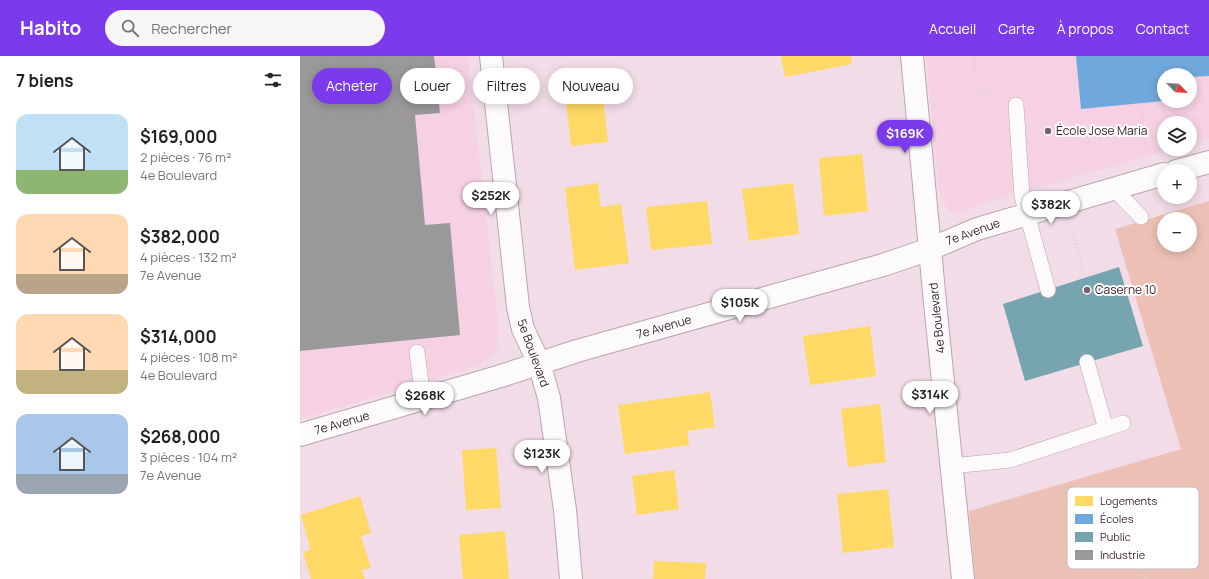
<!DOCTYPE html>
<html lang="fr">
<head>
<meta charset="utf-8">
<style>
  :root { --surface:#fff; --page:#f6f6f6; --text:#202124; --muted:#757577; --accent:#7c3aed }
  body { margin:0; font-family:Manrope,sans-serif; background:var(--page); color:var(--text); height:100vh; display:flex; flex-direction:column; font-size:15px; white-space:nowrap }
  * { box-sizing:border-box; margin:0 }
  p { font-size:13px; color:var(--muted) }
  .icon { flex:none; width:22px; height:22px; fill:none; stroke:currentColor; stroke-width:2; stroke-linecap:round; stroke-linejoin:round }
  .map { position:relative; flex:1; overflow:hidden }
  .drawer { display:flex; flex-direction:column; background:var(--surface); width:300px }
  .drawer>* { flex:none }
  .top-card { position:absolute; left:12px; top:12px; width:380px; height:36px; display:flex; gap:8px }
  .needle { width:26px; rotate:114deg }
  .tools { position:absolute; left:857px; top:12px; display:grid; gap:8px }
  .tools a { display:grid; place-items:center; width:40px; height:40px; border-radius:50%; background:var(--surface); box-shadow:0 2px 10px #0003; font-size:20px }
  .price { position:absolute; translate:-50% -34px; padding:0 9px; border-radius:14px; background:#fff; color:#222; font-size:13px; line-height:26px; filter:drop-shadow(0 1px 2px #0008) }
  .price::after { content:''; position:absolute; left:50%; top:24px; width:12px; height:9px; margin-left:-6px; background:inherit; clip-path:polygon(0 0,100% 0,50% 100%) }
  .price.active { background:var(--accent); color:#fff }
  ul { padding:0; list-style:none }
  li { display:flex; align-items:center; gap:12px; height:100px; padding:0 16px }
  li span { display:grid; place-items:center; flex:none; width:112px; height:80px; border-radius:12px; color:#555 }
  li>.icon { margin-inline-start:auto }
  span .icon { width:48px; height:48px; fill:#fffc; stroke-width:1 }
  li b { font-size:17px }
  h2 { display:flex; justify-content:space-between; align-items:center; height:48px; padding:0 16px; font-size:17px }
  .tag { padding:0 14px; border-radius:18px; background:var(--surface); box-shadow:0 2px 10px #0003; font-size:14px; line-height:36px }
  .tag.active { background:var(--accent); color:#fff }
  header { display:flex; align-items:center; gap:24px; box-sizing:border-box; height:56px; padding:0 20px; background:var(--accent); color:#fff }
  header strong { font-size:19px }
  nav { display:flex; gap:22px; margin-inline-start:auto; font-size:14px }
  .search { width:280px; height:36px; background:var(--page); display:flex; align-items:center; gap:10px; box-sizing:border-box; padding:0 14px; border-radius:22px; color:var(--muted); font-size:15px }
  main { display:flex; flex:1; min-height:0 }
  .map>svg:first-child { display:block }
</style>
</head>
<body>
<header>
<strong>Habito</strong>
<div class="search"><svg class="icon" aria-label="search" viewBox="0 0 24 24"><circle cx="10" cy="10" r="6"/><path d="M15 15l6 6"/></svg>Rechercher</div>
<nav><a>Accueil</a><a>Carte</a><a>À propos</a><a>Contact</a></nav>
</header>
<main>
<section class="drawer">
<h2>7 biens<svg class="icon" aria-label="filters" viewBox="0 0 24 24"><path d="M4 7h16M4 17h16"/><circle cx="9" cy="7" r="2"/><circle cx="15" cy="17" r="2"/></svg></h2>
<ul>
<li><span style="background:linear-gradient(#bfe0f5 70%,#8fb573 0)"><svg class="icon" aria-label="home" viewBox="0 0 24 24"><path d="M3 11l9-7 9 7M6 9v11h12V9"/></svg></span><div><b>$169,000</b><p>2 pièces · 76 m²</p><p>4e Boulevard</p></div></li>
<li><span style="background:linear-gradient(#ffd9b3 75%,#b9a48a 0)"><svg class="icon" aria-label="home" viewBox="0 0 24 24"><path d="M3 11l9-7 9 7M6 9v11h12V9"/></svg></span><div><b>$382,000</b><p>4 pièces · 132 m²</p><p>7e Avenue</p></div></li>
<li><span style="background:linear-gradient(#ffd9b3 70%,#c2b280 0)"><svg class="icon" aria-label="home" viewBox="0 0 24 24"><path d="M3 11l9-7 9 7M6 9v11h12V9"/></svg></span><div><b>$314,000</b><p>4 pièces · 108 m²</p><p>4e Boulevard</p></div></li>
<li><span style="background:linear-gradient(#a9c7e8 75%,#9aa5b1 0)"><svg class="icon" aria-label="home" viewBox="0 0 24 24"><path d="M3 11l9-7 9 7M6 9v11h12V9"/></svg></span><div><b>$268,000</b><p>3 pièces · 104 m²</p><p>7e Avenue</p></div></li>
</ul>
</section>
<div class="map">
<svg width="909" height="523" viewBox="0 0 909 523">
  <rect width="100%" height="100%" fill="#f2dce7"/>
  <path fill="#f5d1e3" fill-rule="evenodd" d="M 0,0 L 168,0 L 199,276 L 197,292 L 189,302 L 177,310 L 0,363 Z
    M 626,0 L 909,0 L 909,82 L 890,88 L 890,67 L 864,67 L 864,93 L 873,93 L 690,145 L 659,156 L 651,156 L 645,149 L 639,135 ZM 864,19 L 890,19 L 890,45 L 864,45 Z"/>
  <path fill="#ecc0b5" fill-rule="evenodd" d="M 909,145 L 909,523 L 675,523 L 669,455 L 881,393 L 815,173 ZM 864,163 L 890,163 L 890,189 L 864,189 Z"/>
  <path fill="#ffd966" d="M 481,0 L 551,0 L 552,8 L 485,21 Z
    M 301,25 L 308,86 L 271,90 L 264,30 Z
    M 562,98 L 568,155 L 524,160 L 519,102 Z
    M 298,127 L 301,151 L 321,148 L 329,207 L 275,214 L 265,132 Z
    M 493,127 L 499,178 L 449,185 L 442,133 Z
    M 407,145 L 412,188 L 351,194 L 346,151 Z
    M 570,270 L 576,320 L 510,329 L 503,280 Z
    M 410,336 L 415,371 L 387,375 L 389,389 L 325,398 L 318,349 Z
    M 580,348 L 586,406 L 548,411 L 541,353 Z
    M 196,392 L 201,452 L 166,454 L 162,394 Z
    M 374,414 L 379,453 L 337,459 L 332,420 Z
    M 588,433 L 594,491 L 543,497 L 537,438 Z
    M 60,440 L 71,477 L 61,480 L 71,512 L 62,514 L 65,523 L 11,523 L 3,496 L 11,494 L 1,459 Z
    M 205,475 L 209,523 L 163,523 L 159,479 Z
    M 354,505 L 406,507 L 405,523 L 353,523 Z"/>
  <path fill="#6fa8dc" d="M 776,0 L 909,0 L 909,20 L 890,21 L 890,19 L 864,19 L 864,24 L 861,24 L 863,45 L 781,53 Z"/>
  <path fill="#76a5af" d="M 819,211 L 843,290 L 725,325 L 703,248 Z"/>
  <path fill="#999" d="M 0,0 L 134,0 L 140,57 L 115,59 L 125,169 L 150,167 L 160,279 L 0,295 Z"/>
  <g fill="none" stroke-linecap="round" stroke-linejoin="round">
    <g stroke="#baa4af" stroke-width="16">
      <path id="lane" d="M 716,49 L 722,140 L 748,234
        M 814,133 L 841,161
        M 117,296 L 123,343
        M 787,306 L 806,373
        M 652,410 L 710,404 L 823,367"/>
    </g>
    <g stroke="#baa4af" stroke-width="24">
      <path id="street" d="M 191,0 L 218,251 L 223,273 L 239,307 L 249,342 L 265,454 L 271,523
        M 612,0 L 635,247 L 663,523
        M 876,115 L 909,106
        M 0,379 L 201,320 L 277,295 L 583,209 L 630,193 L 677,173 L 864,118"/>
    </g>
    <path stroke="#d8d2d5" stroke-width="2.5" stroke-dasharray="1 3" stroke-linecap="butt" d="M 674,0 L 677,39 L 697,39
      M 841,47 L 846,96
      M 771,172 L 785,222
      M 0,479 L 7,477
      M 0,513 L 7,511
      M 838,519 L 848,523"/>
    <use href="#lane" stroke="#fdfafb" stroke-width="15"/>
    <use href="#street" stroke="#fdfafb" stroke-width="22"/>
  </g>
  <g fill="#775f6c" stroke="#fff" stroke-width="1.5">
    <circle cx="748" cy="75" r="4"/>
    <circle cx="787" cy="234" r="4"/>
  </g>
  <g text-anchor="middle" stroke-width="4" stroke-linejoin="round" paint-order="stroke">
    <g font-size="12" fill="#351c2a" stroke="#fff" text-anchor="start">
      <text x="756" y="79">École Jose Maria</text>
      <text x="795" y="238">Caserne 10</text>
    </g>
    <g font-size="12" fill="#351c2a" stroke="#fff">
      <text transform="translate(673 176) rotate(-20)" y="4">7e Avenue</text>
      <text transform="translate(637 262) rotate(-96)" y="4">4e Boulevard</text>
      <text transform="translate(364 271) rotate(-16)" y="4">7e Avenue</text>
      <text transform="translate(233 297) rotate(70)" y="4">5e Boulevard</text>
      <text transform="translate(42 367) rotate(-16)" y="4">7e Avenue</text>
    </g>
  </g>
  <rect x="767" y="431" width="132" height="82" rx="6" fill="#fff" stroke="#c2bbbf" stroke-width="1"/>
  <rect x="775" y="440" width="18" height="10" fill="#ffd966"/>
  <rect x="775" y="458" width="18" height="10" fill="#6fa8dc"/>
  <rect x="775" y="476" width="18" height="10" fill="#76a5af"/>
  <rect x="775" y="494" width="18" height="10" fill="#999"/>
  <g font-size="11" fill="#351c2a">
    <text x="800" y="449">Logements</text>
    <text x="800" y="467">Écoles</text>
    <text x="800" y="485">Public</text>
    <text x="800" y="503">Industrie</text>
  </g>
</svg>
<div class="tools">
<a><svg class="needle" viewBox="-14 -14 28 28"><path d="M0-13l5 13h-10z" fill="#e53935"/><path d="M0 13l5-13h-10z" fill="#757577"/></svg></a>
<a><svg class="icon" aria-label="layers" viewBox="0 0 24 24"><path d="M12 4l9 5-9 5-9-5zM3 14l9 5 9-5"/></svg></a>
<a>+</a>
<a>−</a>
</div>
<b class="price active" style="left:605px;top:98px">$169K</b>
<b class="price" style="left:191px;top:160px">$252K</b>
<b class="price" style="left:751px;top:169px">$382K</b>
<b class="price" style="left:440px;top:267px">$105K</b>
<b class="price" style="left:630px;top:359px">$314K</b>
<b class="price" style="left:125px;top:360px">$268K</b>
<b class="price" style="left:242px;top:418px">$123K</b>
<div class="top-card">
<a class="tag active">Acheter</a>
<a class="tag">Louer</a>
<a class="tag">Filtres</a>
<a class="tag">Nouveau</a>
</div>
</div>
</main>
</body>
</html>
